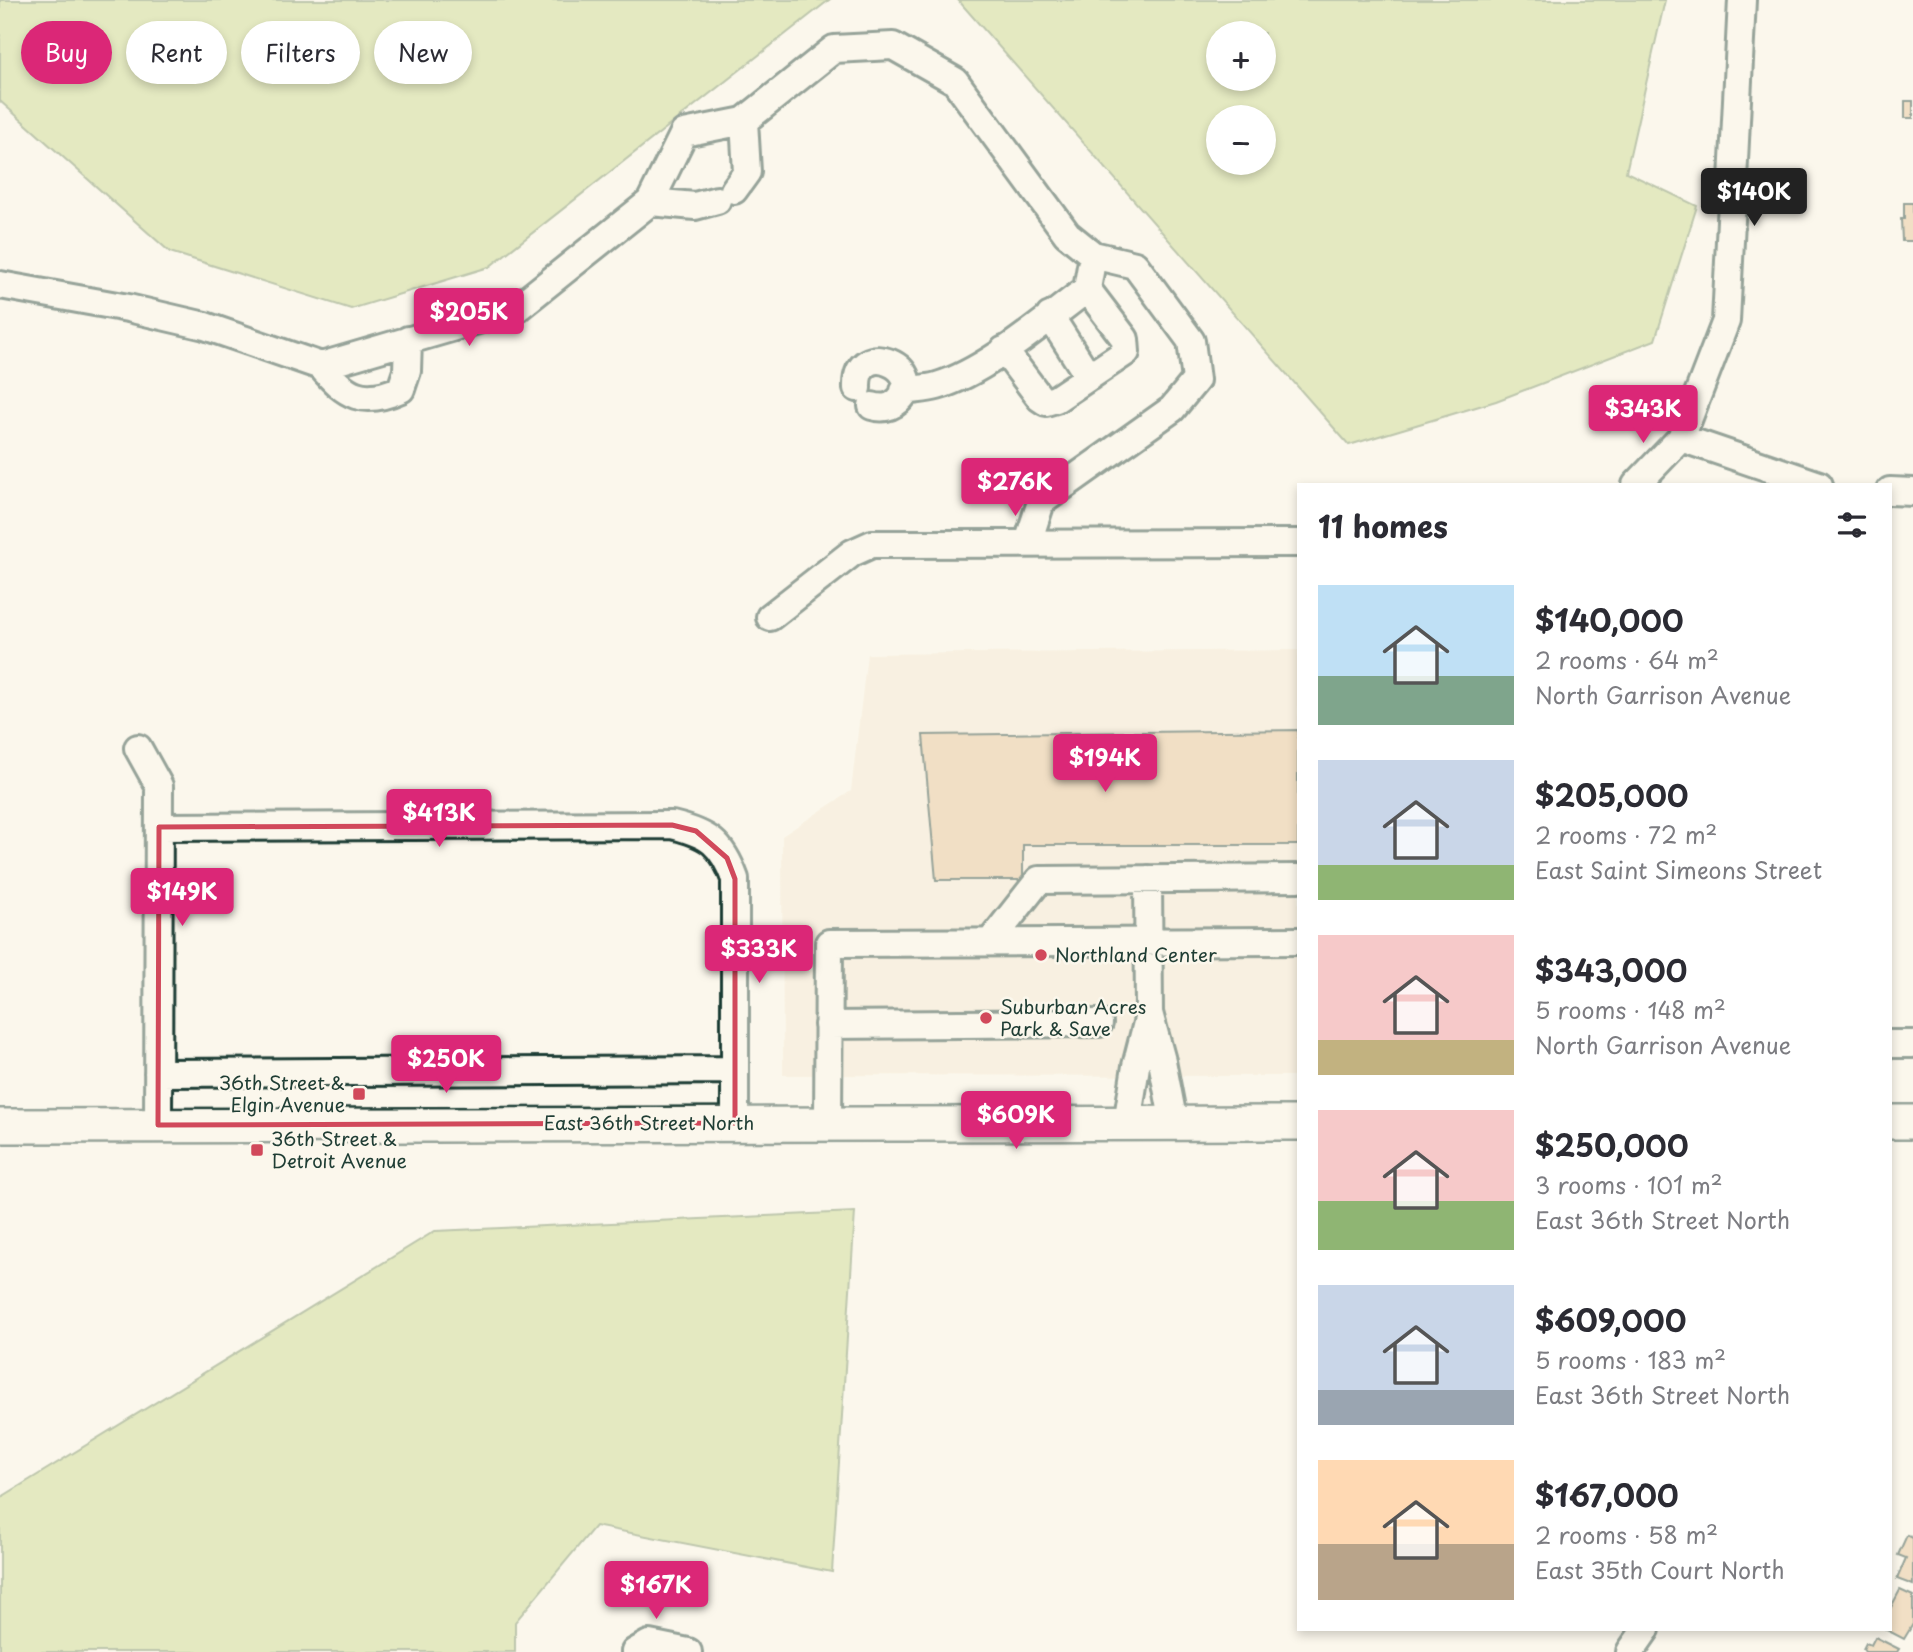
<!DOCTYPE html>
<html lang="en">
<head>
<meta charset="utf-8">
<style>
  :root { --surface:#fff; --page:#f7f7f7; --text:#2b2b33; --muted:#7c7c81; --accent:#db2777 }
  body { margin:0; font-family:"Playpen Sans",sans-serif; background:var(--page); color:var(--text); height:100vh; display:flex; flex-direction:column; font-size:26px; white-space:nowrap }
  * { box-sizing:border-box; margin:0 }
  p { font-size:23px; color:var(--muted) }
  .icon { flex:none; width:38px; height:38px; fill:none; stroke:currentColor; stroke-width:2; stroke-linecap:round; stroke-linejoin:round }
  .map { position:relative; flex:1; overflow:hidden }
  .drawer { position:absolute; left:1297px; top:483px; width:595px; height:1148px; display:flex; flex-direction:column; background:var(--surface); border-radius:0px; box-shadow:0 4px 10px #0003 }
  .drawer>* { flex:none }
  .guide { position:absolute; left:21px; top:21px; width:665px; height:63px; display:flex; gap:14px }
  .controls { position:absolute; left:1206px; top:21px; display:grid; gap:14px }
  .controls a { display:grid; place-items:center; width:70px; height:70px; border-radius:50%; background:var(--surface); box-shadow:0 4px 10px #0003; font-size:35px }
  .price { position:absolute; translate:-50% -60px; padding:0 16px; border-radius:7px; background:var(--accent); color:#fff; font-size:23px; line-height:46px; filter:drop-shadow(0 2px 4px #0008) }
  .price::after { content:''; position:absolute; left:50%; top:42px; width:21px; height:16px; margin-left:-10px; background:inherit; clip-path:polygon(0 0,100% 0,50% 100%) }
  .price.selected { background:#222; color:#fff }
  ul { padding:0; list-style:none }
  li { display:flex; align-items:center; gap:21px; height:175px; padding:0 21px }
  li span { display:grid; place-items:center; flex:none; width:196px; height:140px; border-radius:0px; color:#555 }
  li>.icon { margin-inline-start:auto }
  span .icon { width:84px; height:84px; fill:#fffc; stroke-width:1 }
  li b { font-size:30px }
  h2 { display:flex; justify-content:space-between; align-items:center; height:84px; padding:0 21px; font-size:30px }
  .tag { padding:0 24px; border-radius:32px; background:var(--surface); box-shadow:0 4px 10px #0003; font-size:24px; line-height:63px }
  .tag.selected { background:var(--accent); color:#fff }
  .map>svg:first-child { display:block }
</style>
</head>
<body>
<div class="map">
<svg width="1913" height="1652" viewBox="0 0 1913 1652">
  <rect width="100%" height="100%" fill="#fbf7ec"/>
  <filter id="ink" filterUnits="userSpaceOnUse"><feTurbulence type="fractalNoise" baseFrequency=".0143" numOctaves="2"/><feDisplacementMap in="SourceGraphic" scale="14" xChannelSelector="R" yChannelSelector="G"/><feConvolveMatrix kernelMatrix="1 2 1 2 8 2 1 2 1" color-interpolation-filters="sRGB"/></filter>
  <g filter="url(#ink)">
    <path fill="#f4e7d2" d="M 1298,650 L 1298,1076 L 783,1075 L 782,836 L 851,791 L 867,654 Z"/>
    <path fill="#c7d88c" stroke="#738a60" stroke-width="2" fill-rule="evenodd" d="M 0,0 L 829,0 L 489,267 L 351,309 L 170,252 L 0,101 Z
      M 958,0 L 1665,0 L 1626,172 L 1697,206 L 1655,340 L 1496,401 L 1349,445 ZM 1264,33 L 1264,79 L 1218,79 L 1218,33 ZM 1264,117 L 1264,163 L 1218,163 L 1218,117 Z
      M 855,1212 L 832,1572 L 595,1526 L 515,1622 L 515,1652 L 0,1652 L 0,1498 L 435,1231 Z"/>
    <path fill="#e4c195" stroke="#1f3d34" stroke-width="2" d="M 1905,101 L 1913,101 L 1913,118 L 1905,118 Z
      M 1904,203 L 1913,203 L 1913,241 L 1902,241 L 1901,219 L 1904,219 Z
      M 1298,730 L 1298,845 L 1023,845 L 1023,880 L 936,880 L 923,735 Z
      M 1907,1535 L 1913,1538 L 1913,1585 L 1897,1579 L 1906,1558 L 1898,1555 Z
      M 1900,1590 L 1913,1596 L 1913,1624 L 1904,1639 L 1885,1629 L 1890,1629 L 1890,1609 Z
      M 1875,1637 L 1899,1649 L 1897,1652 L 1865,1652 L 1863,1649 L 1866,1643 L 1871,1645 Z"/>
    <g fill="none" stroke-linecap="round" stroke-linejoin="round">
      <g stroke="#1f3d34" stroke-width="32">
        <path id="minor" d="M 734,190 L 747,172 L 744,121
          M 650,202 L 695,206 L 717,200
          M 0,285 L 128,308 L 205,326 L 321,366 L 516,309 L 650,202 L 684,133 L 744,121 L 834,49 L 893,46 L 955,81 L 1067,234 L 1093,255 L 1135,265 L 1191,341 L 1196,380 L 1172,409 L 1041,502 L 1028,542
          M 1050,316 L 1089,377
          M 1004,350 L 1040,398 L 1046,402 L 1056,399 L 1126,352 L 1125,339 L 1087,289
          M 321,366 C 346,396 363,406 401,389 L 407,371 L 408,340
          M 857,388 C 855,334 932,370 898,401 C 890,408 882,409 872,406
          M 904,391 C 915,389 927,389 937,386 C 987,371 1044,321 1087,289 L 1093,255
          M 1681,438 L 1819,485
          M 1636,485 L 1681,438 L 1726,321 L 1742,0
          M 1890,491 L 1913,492
          M 770,617 L 852,553 L 872,544 L 1298,543
          M 138,748 L 159,786 L 158,1125
          M 159,827 L 672,825 C 709,834 722,843 735,879 L 735,1123
          M 1148,879 L 1149,1013 L 1162,1061 L 1174,1124
          M 991,941 L 1039,880 L 1298,878
          M 828,1025 L 1099,1023
          M 1890,1044 L 1913,1044
          M 158,1073 L 734,1070
          M 828,1123 L 829,943 L 1298,941
          M 1127,1124 L 1136,1066 L 1149,1015
          M 635,1652 L 649,1644 L 688,1652
          M 1630,1652 L 1646,1629"/>
      </g>
      <g stroke="#1f3d34" stroke-width="38">
        <path id="major" d="M 1890,1122 L 1913,1122
          M 0,1126 L 1298,1123"/>
      </g>
      <use href="#minor" stroke="#fbf7ec" stroke-width="26"/>
      <use href="#major" stroke="#fbf7ec" stroke-width="33"/>
    </g>
  </g>
  <path d="M0 0H1913V1652H0ZM 672,825 L 696,831 L 727,858 L 735,879 L 735,1123 L 158,1125 L 159,827 Z" fill="#fbf7ec" fill-opacity=".55" fill-rule="evenodd"/>
  <path fill="none" stroke="#d1495b" stroke-width="5" stroke-linejoin="round" d="M 672,825 L 696,831 L 727,858 L 735,879 L 735,1123 L 158,1125 L 159,827 Z"/>
  <g fill="#d1495b" stroke="#fbf7ec" stroke-width="2.5">
    <circle cx="1041" cy="955" r="7"/>
    <circle cx="986" cy="1018" r="7"/>
    <rect x="352" y="1087" width="14" height="14" rx="3.5"/>
    <rect x="250" y="1143" width="14" height="14" rx="3.5"/>
  </g>
  <g text-anchor="middle" stroke-width="5" stroke-linejoin="round" paint-order="stroke">
    <g font-size="19" fill="#1f3d34" stroke="#fbf7ec" text-anchor="start">
      <text x="1055" y="962">Northland Center</text>
      <text x="1000" y="1014">Suburban Acres<tspan x="1000" dy="22">Park &amp; Save</tspan></text>
      <text x="345" y="1090" text-anchor="end">36th Street &amp;<tspan x="345" dy="22">Elgin Avenue</tspan></text>
      <text x="271" y="1146">36th Street &amp;<tspan x="271" dy="22">Detroit Avenue</tspan></text>
    </g>
    <g font-size="19" fill="#1f3d34" stroke="#fbf7ec">
      <text x="649" y="1130">East 36th Street North</text>
    </g>
  </g>
</svg>
<div class="controls">
<a>+</a>
<a>−</a>
</div>
<b class="price selected" style="left:1754px;top:228px">$140K</b>
<b class="price" style="left:469px;top:348px">$205K</b>
<b class="price" style="left:1643px;top:445px">$343K</b>
<b class="price" style="left:1015px;top:518px">$276K</b>
<b class="price" style="left:1105px;top:794px">$194K</b>
<b class="price" style="left:439px;top:849px">$413K</b>
<b class="price" style="left:182px;top:928px">$149K</b>
<b class="price" style="left:759px;top:985px">$333K</b>
<b class="price" style="left:446px;top:1095px">$250K</b>
<b class="price" style="left:1016px;top:1151px">$609K</b>
<b class="price" style="left:656px;top:1621px">$167K</b>
<div class="guide">
<a class="tag selected">Buy</a>
<a class="tag">Rent</a>
<a class="tag">Filters</a>
<a class="tag">New</a>
</div>
<section class="drawer">
<h2>11 homes<svg class="icon" aria-label="filters" viewBox="0 0 24 24"><path d="M4 7h16M4 17h16"/><circle cx="9" cy="7" r="2"/><circle cx="15" cy="17" r="2"/></svg></h2>
<ul>
<li><span style="background:linear-gradient(#bfe0f5 65%,#7fa58c 0)"><svg class="icon" aria-label="home" viewBox="0 0 24 24"><path d="M3 11l9-7 9 7M6 9v11h12V9"/></svg></span><div><b>$140,000</b><p>2 rooms · 64 m²</p><p>North Garrison Avenue</p></div></li>
<li><span style="background:linear-gradient(#c9d6e8 75%,#8fb573 0)"><svg class="icon" aria-label="home" viewBox="0 0 24 24"><path d="M3 11l9-7 9 7M6 9v11h12V9"/></svg></span><div><b>$205,000</b><p>2 rooms · 72 m²</p><p>East Saint Simeons Street</p></div></li>
<li><span style="background:linear-gradient(#f6c9c9 75%,#c2b280 0)"><svg class="icon" aria-label="home" viewBox="0 0 24 24"><path d="M3 11l9-7 9 7M6 9v11h12V9"/></svg></span><div><b>$343,000</b><p>5 rooms · 148 m²</p><p>North Garrison Avenue</p></div></li>
<li><span style="background:linear-gradient(#f6c9c9 65%,#8fb573 0)"><svg class="icon" aria-label="home" viewBox="0 0 24 24"><path d="M3 11l9-7 9 7M6 9v11h12V9"/></svg></span><div><b>$250,000</b><p>3 rooms · 101 m²</p><p>East 36th Street North</p></div></li>
<li><span style="background:linear-gradient(#c9d6e8 75%,#9aa5b1 0)"><svg class="icon" aria-label="home" viewBox="0 0 24 24"><path d="M3 11l9-7 9 7M6 9v11h12V9"/></svg></span><div><b>$609,000</b><p>5 rooms · 183 m²</p><p>East 36th Street North</p></div></li>
<li><span style="background:linear-gradient(#ffd9b3 60%,#b9a48a 0)"><svg class="icon" aria-label="home" viewBox="0 0 24 24"><path d="M3 11l9-7 9 7M6 9v11h12V9"/></svg></span><div><b>$167,000</b><p>2 rooms · 58 m²</p><p>East 35th Court North</p></div></li>
</ul>
</section>
</div>
</body>
</html>
